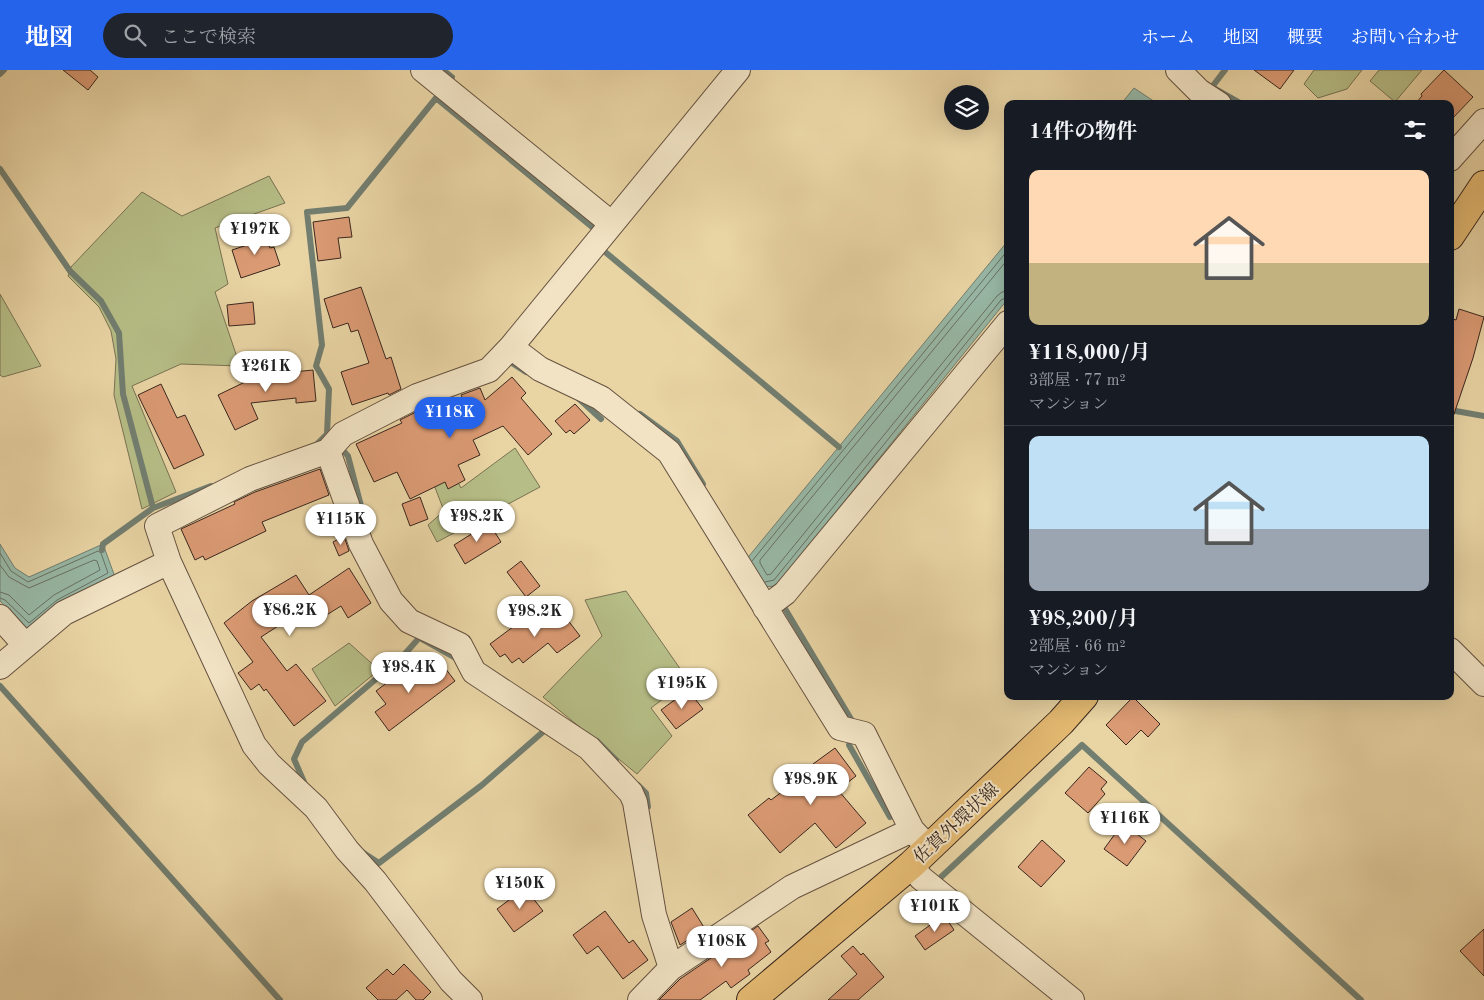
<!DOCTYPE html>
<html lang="ja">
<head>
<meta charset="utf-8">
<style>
  :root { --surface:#171b24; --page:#20242c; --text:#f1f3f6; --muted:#9ea1a6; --line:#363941; --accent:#2563eb }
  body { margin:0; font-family:"Old Standard TT","Noto Serif JP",serif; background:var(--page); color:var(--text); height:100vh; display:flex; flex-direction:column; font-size:19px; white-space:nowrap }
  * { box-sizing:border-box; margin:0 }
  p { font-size:16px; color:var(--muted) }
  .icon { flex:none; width:28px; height:28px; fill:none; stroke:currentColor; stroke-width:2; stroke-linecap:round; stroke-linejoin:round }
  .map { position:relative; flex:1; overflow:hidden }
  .sheet { position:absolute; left:1004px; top:30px; width:450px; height:600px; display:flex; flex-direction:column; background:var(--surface); border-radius:10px; box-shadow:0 5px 20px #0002 }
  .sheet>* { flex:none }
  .fabs { position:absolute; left:944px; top:15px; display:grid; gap:10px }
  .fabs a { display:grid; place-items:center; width:45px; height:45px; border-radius:50%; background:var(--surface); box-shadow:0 5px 20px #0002; font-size:25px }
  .price { position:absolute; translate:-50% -42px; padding:0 11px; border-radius:18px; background:#fff; color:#222; font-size:16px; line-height:32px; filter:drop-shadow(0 1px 2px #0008) }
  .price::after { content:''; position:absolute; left:50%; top:30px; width:15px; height:11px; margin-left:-8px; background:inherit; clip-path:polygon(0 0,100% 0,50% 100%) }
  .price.active { background:var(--accent); color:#fff }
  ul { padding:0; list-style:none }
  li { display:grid; align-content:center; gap:10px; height:265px; padding:0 25px }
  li+li { border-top:1px solid var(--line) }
  li span { display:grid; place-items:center; height:155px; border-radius:10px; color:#555 }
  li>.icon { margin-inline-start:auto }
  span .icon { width:90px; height:90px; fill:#fffc; stroke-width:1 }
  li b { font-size:21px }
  h2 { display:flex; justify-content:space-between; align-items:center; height:60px; padding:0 25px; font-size:21px }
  header { display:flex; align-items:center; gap:30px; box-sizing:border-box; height:70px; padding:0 25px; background:var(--accent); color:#fff }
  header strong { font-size:24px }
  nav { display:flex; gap:28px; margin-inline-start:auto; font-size:18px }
  .search { width:350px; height:45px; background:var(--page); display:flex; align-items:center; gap:12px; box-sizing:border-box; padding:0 18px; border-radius:28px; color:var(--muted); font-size:19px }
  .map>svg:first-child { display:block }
</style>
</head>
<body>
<header>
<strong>地図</strong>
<div class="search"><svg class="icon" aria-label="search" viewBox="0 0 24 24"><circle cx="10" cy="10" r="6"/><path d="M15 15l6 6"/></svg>ここで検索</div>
<nav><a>ホーム</a><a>地図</a><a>概要</a><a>お問い合わせ</a></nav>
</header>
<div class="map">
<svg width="1484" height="930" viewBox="0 0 1484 930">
  <rect width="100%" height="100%" fill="#e9d4a4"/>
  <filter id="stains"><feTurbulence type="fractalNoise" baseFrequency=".004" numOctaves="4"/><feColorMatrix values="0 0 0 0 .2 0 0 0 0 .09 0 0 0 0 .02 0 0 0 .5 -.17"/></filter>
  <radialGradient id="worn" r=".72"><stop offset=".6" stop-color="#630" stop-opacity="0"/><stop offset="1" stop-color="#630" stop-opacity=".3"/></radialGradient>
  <path fill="#b6bd86" stroke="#787252" d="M 1314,0 L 1362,0 L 1347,19 L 1318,28 L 1304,14 Z
    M 1379,0 L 1422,0 L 1395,32 L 1370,11 Z
    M 269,106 L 285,133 L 215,158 L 228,214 L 215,222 L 240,296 L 181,294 L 132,316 L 176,422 L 142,439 L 114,325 L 116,289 L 111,261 L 99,237 L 68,206 L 71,197 L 142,122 L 182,146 Z
    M 0,224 L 41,296 L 3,307 L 0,305 Z
    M 515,378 L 540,417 L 437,472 L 428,455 L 444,441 L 423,386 L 441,379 L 461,418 Z
    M 626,521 L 688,610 L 651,638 L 672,666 L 637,704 L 543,627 L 602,566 L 585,530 Z
    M 349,573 L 379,600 L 335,636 L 312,599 Z"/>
  <path fill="#97b8a6" stroke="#727e70" d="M 1134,18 L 1158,34 L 1121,34 Z
    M 1007,172 L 1007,230 L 776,516 L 762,517 L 745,491 Z
    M 0,474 L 15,498 L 29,507 L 103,474 L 115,507 L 28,561 L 0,531 Z"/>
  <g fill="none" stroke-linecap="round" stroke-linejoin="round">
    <path stroke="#687062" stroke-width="1" d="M 1008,189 L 760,490 L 760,493 L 767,505 L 771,504 L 997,226 L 1002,222 L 1008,221
      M 0,483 L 11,501 L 28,512 L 98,481 L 101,483 L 108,503 L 57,530 L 29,553 L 5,530 L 0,528
      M 752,491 L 1008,180
      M 0,495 L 9,507 L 29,518 L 94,490 L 97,491 L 100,500 L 54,525 L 29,545 L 9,525 L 0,522
      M 765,512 L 774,510 L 1001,230 L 1008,227"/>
    <path stroke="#727e70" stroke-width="6" d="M 443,0 L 452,7
      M 1225,0 L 1212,17 L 1242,34
      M 0,4 L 4,0
      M 0,99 L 70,201 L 101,231 L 119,263 L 123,324 L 153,438
      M 604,181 L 839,377
      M 512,293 L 526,302
      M 577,327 L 601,349
      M 1450,340 L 1484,346
      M 640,344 L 677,371 L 703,414
      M 332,369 L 327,364 L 329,319 L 316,296 L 322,275 L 307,142 L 347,138 L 436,28 L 592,157
      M 339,376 L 348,386 L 366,455
      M 314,377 L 327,364
      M 102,480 L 103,474 L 153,438 L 211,416
      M 781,532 L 854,654
      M 418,567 L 459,590
      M 0,616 L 280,930
      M 852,664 L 849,675 L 890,747
      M 597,671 L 616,690
      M 304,712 L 294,689 L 302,672 L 403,586 L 419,568
      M 638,715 L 646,723 L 648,737
      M 362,782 L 379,793 L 482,715 L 544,661
      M 940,808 L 1082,675 L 1361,930"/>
  </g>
  <path fill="#da9a73" stroke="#3a271e" d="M 63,0 L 90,0 L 98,7 L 88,20 Z
    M 1254,0 L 1294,0 L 1280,19 Z
    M 1444,0 L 1473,27 L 1450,51 L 1450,34 L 1415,34 L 1422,26 L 1421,24 Z
    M 349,147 L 352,167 L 338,168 L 341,188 L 318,191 L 313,152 Z
    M 264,161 L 270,178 L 274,177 L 280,195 L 241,208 L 232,180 L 247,175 L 244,167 Z
    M 361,217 L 386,289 L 391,287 L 401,319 L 389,325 L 388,323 L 352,335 L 341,302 L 369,293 L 358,260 L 351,262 L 348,253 L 333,258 L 324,229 Z
    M 253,232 L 255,254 L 229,256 L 227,235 Z
    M 1459,239 L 1484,247 L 1473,288 L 1453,347 L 1450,346 L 1450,248 L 1456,250 Z
    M 263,296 L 263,305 L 313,300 L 316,331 L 296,333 L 296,328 L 251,333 L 258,349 L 235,360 L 218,325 L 245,312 L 243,298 Z
    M 512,307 L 526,323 L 521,328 L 552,364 L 528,385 L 503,356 L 473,370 L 480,385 L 458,395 L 465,410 L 448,419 L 445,412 L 410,429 L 397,402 L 374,412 L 356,374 L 402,353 L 400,350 L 422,339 L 429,336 L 434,345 L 464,331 L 461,325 L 480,318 L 485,330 Z
    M 161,314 L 177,348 L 185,345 L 204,385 L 174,399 L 138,325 Z
    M 575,334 L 590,350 L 574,364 L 570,360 L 566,363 L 555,351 Z
    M 320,399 L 329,425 L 262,452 L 266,461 L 205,490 L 203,486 L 195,490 L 181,459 L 235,434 L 234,432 L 255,422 Z
    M 420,427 L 428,449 L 410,456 L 402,434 Z
    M 489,453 L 501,472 L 465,494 L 454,475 Z
    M 344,466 L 349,481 L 339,486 L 333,472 Z
    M 521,491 L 540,516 L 526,527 L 507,502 Z
    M 349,498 L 371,533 L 348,548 L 341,536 L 312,554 L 303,540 L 261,567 L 287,601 L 296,594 L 326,631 L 294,656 L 266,619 L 264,621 L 259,614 L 251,620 L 238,603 L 253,592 L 224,553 L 252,531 L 296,505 L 309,525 Z
    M 560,540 L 580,566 L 557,583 L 548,573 L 523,593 L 519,588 L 512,593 L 505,584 L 500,587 L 490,574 L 529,545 L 538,557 Z
    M 414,592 L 428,611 L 445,598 L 455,611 L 389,661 L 375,642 L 386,634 L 376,621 Z
    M 688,620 L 703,639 L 676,659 L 661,640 Z
    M 1133,627 L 1160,654 L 1148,667 L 1141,660 L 1126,675 L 1106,655 Z
    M 835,678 L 856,706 L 838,720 L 866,753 L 836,778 L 815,753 L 780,783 L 748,745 L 769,728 L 771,730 L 815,697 L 813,694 Z
    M 1089,697 L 1107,712 L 1101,719 L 1105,724 L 1088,743 L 1065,723 Z
    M 1123,753 L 1146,771 L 1127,796 L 1104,779 Z
    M 1042,770 L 1065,791 L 1041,817 L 1018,797 Z
    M 525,818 L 543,841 L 514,862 L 497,839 Z
    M 692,838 L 705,859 L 680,875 L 671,852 Z
    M 605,841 L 629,873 L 633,870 L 648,890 L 623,909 L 598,876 L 587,884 L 573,865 Z
    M 944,845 L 954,860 L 925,880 L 915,866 Z
    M 758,856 L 769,871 L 765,873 L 771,882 L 748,900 L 750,904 L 731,918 L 726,911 L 700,930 L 659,930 L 680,909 Z
    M 1484,859 L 1484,906 L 1460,881 Z
    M 853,876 L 861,885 L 863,883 L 884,907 L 858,930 L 828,930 L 857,904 L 841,886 Z
    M 404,894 L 431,922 L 423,930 L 416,930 L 407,920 L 396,930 L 378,930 L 366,918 L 387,899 L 393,905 Z"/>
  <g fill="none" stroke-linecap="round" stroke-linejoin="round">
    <g stroke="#665240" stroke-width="26">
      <path id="street" d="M 423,0 L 611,153
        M 1178,0 L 1199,21 L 1219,34
        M 1450,89 L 1484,51
        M 511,277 L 540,299 L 601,328 L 669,382 L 840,658 L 864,664 L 912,760 L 929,778
        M 328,381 L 361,474 L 391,531 L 409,551 L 460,575 L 474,602 L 589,678 L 631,723 L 635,732 L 654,845 L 671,898
        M 765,538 L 785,523 L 1008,253
        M 0,547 L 25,575
        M 1450,580 L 1484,614
        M 0,597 L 64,543 L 169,492
        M 911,795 L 921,808 L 1072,930
        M 470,930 L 451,911 L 375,811 L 347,780 L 316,738 L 269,694 L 254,675 L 169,492 L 157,456 L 250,409 L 328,381 L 343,364 L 417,326 L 489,300 L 511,277 L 738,0
        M 640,930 L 671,898 L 792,817 L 912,760"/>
    </g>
    <g stroke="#3a271e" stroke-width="30">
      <path id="primary" d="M 1450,166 L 1484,115
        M 751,930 L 911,795 L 1061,652 L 1084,626"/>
    </g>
    <use href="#street" stroke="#f1e3c4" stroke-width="24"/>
    <use href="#primary" stroke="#e4ba72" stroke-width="28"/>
  </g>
  <g text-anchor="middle" stroke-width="4" stroke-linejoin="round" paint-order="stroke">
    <g font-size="18" fill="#3a271e" stroke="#f1e3c4">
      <text transform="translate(956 753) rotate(-43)" y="6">佐賀外環状線</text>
    </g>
  </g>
  <rect width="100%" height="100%" filter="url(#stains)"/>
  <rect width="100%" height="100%" fill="url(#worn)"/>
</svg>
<div class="fabs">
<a><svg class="icon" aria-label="layers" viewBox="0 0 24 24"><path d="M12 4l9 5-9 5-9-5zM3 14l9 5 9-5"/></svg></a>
</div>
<b class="price" style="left:255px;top:186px">¥197K</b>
<b class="price" style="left:266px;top:323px">¥261K</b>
<b class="price active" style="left:450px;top:369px">¥118K</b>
<b class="price" style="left:477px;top:473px">¥98.2K</b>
<b class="price" style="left:341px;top:476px">¥115K</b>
<b class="price" style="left:290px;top:567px">¥86.2K</b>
<b class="price" style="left:535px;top:568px">¥98.2K</b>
<b class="price" style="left:409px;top:624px">¥98.4K</b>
<b class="price" style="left:682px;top:640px">¥195K</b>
<b class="price" style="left:811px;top:736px">¥98.9K</b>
<b class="price" style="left:1125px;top:775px">¥116K</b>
<b class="price" style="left:520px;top:840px">¥150K</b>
<b class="price" style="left:935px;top:863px">¥101K</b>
<b class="price" style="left:722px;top:898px">¥108K</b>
<section class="sheet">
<h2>14件の物件<svg class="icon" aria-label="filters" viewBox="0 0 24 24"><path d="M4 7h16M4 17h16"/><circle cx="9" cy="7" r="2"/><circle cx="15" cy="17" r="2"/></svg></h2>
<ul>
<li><span style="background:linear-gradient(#ffd9b3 60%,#c2b280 0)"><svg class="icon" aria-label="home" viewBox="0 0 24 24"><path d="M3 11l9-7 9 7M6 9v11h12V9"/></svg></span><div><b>¥118,000/月</b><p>3部屋 · 77 m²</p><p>マンション</p></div></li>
<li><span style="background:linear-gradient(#bfe0f5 60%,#9aa5b1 0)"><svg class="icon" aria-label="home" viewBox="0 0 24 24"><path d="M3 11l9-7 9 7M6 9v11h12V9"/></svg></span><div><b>¥98,200/月</b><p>2部屋 · 66 m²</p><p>マンション</p></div></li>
</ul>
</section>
</div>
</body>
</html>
